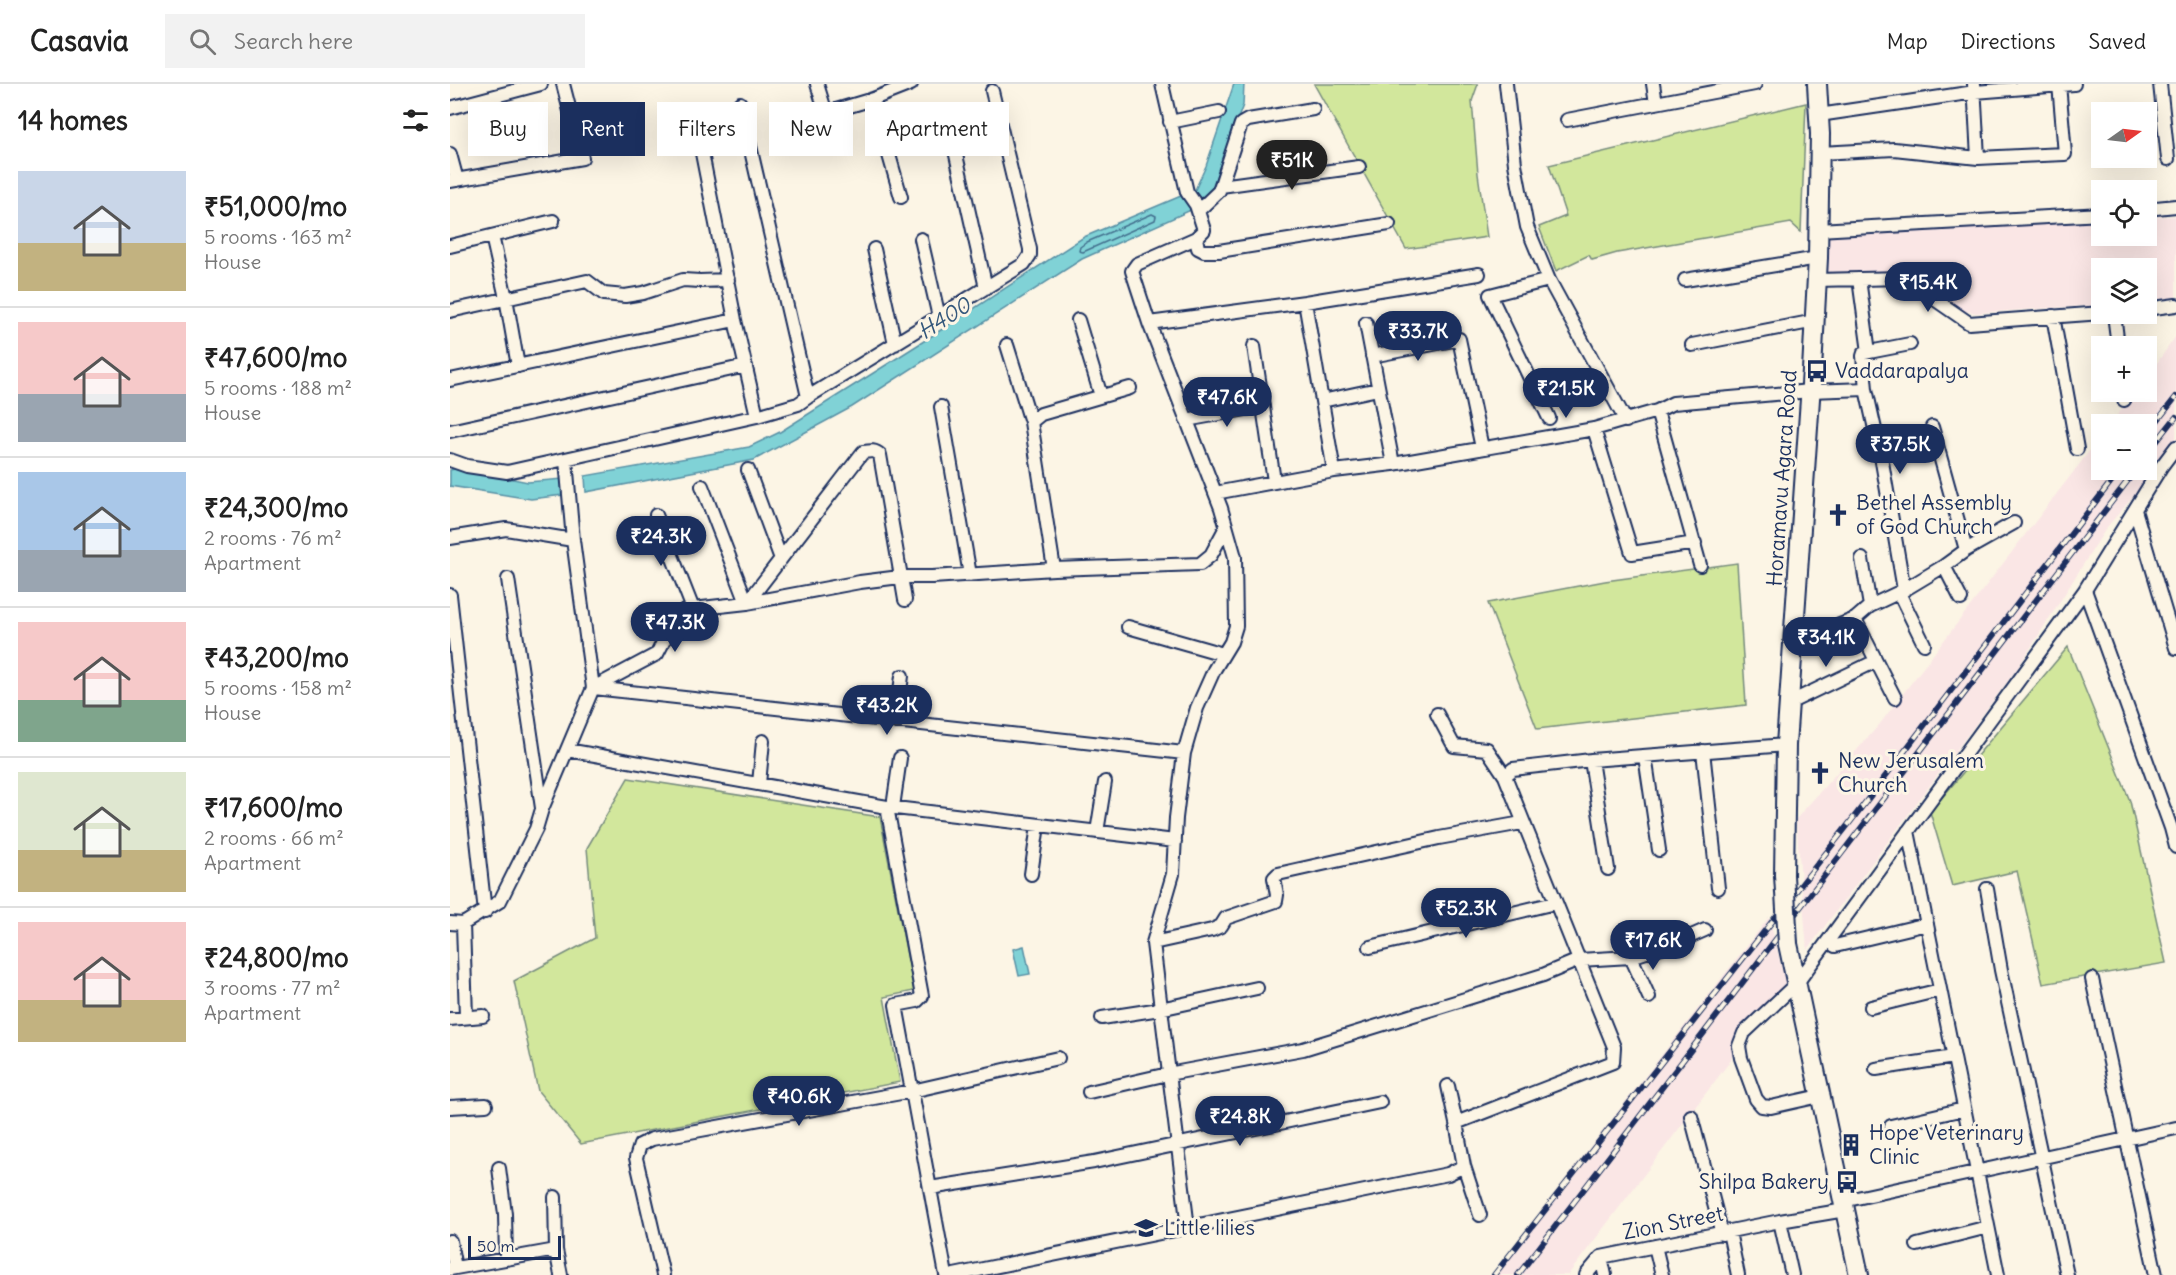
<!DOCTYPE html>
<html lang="en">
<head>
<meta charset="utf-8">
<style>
  :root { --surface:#fff; --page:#f2f2f2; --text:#222; --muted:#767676; --line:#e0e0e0; --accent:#1b2f5e }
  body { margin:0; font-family:Delius,sans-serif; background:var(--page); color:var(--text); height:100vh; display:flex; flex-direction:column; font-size:22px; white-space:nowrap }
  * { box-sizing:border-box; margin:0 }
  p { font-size:20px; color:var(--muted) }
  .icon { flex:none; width:33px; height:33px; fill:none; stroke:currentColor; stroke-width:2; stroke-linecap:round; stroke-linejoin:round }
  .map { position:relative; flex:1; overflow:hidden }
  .panel { display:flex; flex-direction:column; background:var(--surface); width:450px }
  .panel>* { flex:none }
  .guide { position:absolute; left:18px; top:18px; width:570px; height:54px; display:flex; gap:12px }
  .needle { width:39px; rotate:76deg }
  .controls { position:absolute; left:1641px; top:18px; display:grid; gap:12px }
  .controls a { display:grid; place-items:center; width:66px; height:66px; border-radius:0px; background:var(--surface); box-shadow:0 6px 24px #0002; font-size:30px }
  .scale { position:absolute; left:18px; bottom:15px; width:93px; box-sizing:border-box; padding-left:6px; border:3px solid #1b2f5e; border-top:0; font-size:16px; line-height:21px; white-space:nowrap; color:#1b2f5e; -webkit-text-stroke:4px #fcf5e5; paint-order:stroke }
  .price { position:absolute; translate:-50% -51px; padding:0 14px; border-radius:21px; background:var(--accent); color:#fff; font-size:20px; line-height:39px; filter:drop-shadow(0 2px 3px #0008) }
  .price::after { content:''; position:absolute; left:50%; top:36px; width:18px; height:14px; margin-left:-9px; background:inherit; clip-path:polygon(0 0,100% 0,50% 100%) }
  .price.selected { background:#222; color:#fff }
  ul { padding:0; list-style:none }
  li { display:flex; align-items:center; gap:18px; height:150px; padding:0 18px }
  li+li { border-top:2px solid var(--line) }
  li span { display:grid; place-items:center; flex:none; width:168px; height:120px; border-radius:0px; color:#555 }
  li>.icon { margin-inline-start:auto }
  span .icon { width:72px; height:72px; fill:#fffc; stroke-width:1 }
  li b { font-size:26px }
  h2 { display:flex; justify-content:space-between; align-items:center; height:72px; padding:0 18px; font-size:26px }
  .tag { padding:0 21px; border-radius:0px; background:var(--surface); box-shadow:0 6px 24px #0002; font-size:21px; line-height:54px }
  .tag.selected { background:var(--accent); color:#fff }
  header { display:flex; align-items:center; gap:36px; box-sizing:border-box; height:84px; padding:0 30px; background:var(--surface); border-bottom:2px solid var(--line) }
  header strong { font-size:28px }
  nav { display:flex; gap:33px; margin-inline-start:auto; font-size:21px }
  .search { width:420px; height:54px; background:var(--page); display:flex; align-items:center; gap:15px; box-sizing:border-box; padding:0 21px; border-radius:0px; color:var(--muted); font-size:22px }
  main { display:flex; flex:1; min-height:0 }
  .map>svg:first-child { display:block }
</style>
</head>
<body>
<header>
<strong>Casavia</strong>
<div class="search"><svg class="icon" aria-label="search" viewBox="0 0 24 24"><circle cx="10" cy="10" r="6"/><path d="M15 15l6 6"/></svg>Search here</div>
<nav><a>Map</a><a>Directions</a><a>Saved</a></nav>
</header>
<main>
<section class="panel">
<h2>14 homes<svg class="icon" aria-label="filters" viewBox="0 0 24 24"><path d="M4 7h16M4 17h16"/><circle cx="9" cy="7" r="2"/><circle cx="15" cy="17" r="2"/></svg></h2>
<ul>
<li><span style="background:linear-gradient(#c9d6e8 60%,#c2b280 0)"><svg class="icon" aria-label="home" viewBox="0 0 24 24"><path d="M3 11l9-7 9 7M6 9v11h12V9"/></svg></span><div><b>₹51,000/mo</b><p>5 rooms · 163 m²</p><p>House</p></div></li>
<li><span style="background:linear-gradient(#f6c9c9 60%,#9aa5b1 0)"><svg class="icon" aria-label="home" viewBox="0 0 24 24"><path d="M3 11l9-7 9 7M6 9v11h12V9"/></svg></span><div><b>₹47,600/mo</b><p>5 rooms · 188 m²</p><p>House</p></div></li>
<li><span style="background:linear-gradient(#a9c7e8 65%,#9aa5b1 0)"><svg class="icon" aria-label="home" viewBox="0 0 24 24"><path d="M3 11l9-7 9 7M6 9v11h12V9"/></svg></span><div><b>₹24,300/mo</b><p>2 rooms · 76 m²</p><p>Apartment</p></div></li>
<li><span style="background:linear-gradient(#f6c9c9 65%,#7fa58c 0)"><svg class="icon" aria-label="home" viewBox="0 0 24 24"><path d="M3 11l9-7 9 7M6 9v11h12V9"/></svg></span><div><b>₹43,200/mo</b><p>5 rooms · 158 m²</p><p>House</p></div></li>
<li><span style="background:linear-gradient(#dfe7d0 65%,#c2b280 0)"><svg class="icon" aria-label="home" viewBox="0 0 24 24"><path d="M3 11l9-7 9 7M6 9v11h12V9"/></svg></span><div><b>₹17,600/mo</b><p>2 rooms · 66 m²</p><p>Apartment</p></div></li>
<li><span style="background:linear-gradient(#f6c9c9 65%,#c2b280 0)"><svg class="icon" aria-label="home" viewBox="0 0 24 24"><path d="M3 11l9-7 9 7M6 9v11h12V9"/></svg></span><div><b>₹24,800/mo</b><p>3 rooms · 77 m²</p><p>Apartment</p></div></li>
</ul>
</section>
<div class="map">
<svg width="1726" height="1191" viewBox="0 0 1726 1191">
  <rect width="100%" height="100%" fill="#fcf5e5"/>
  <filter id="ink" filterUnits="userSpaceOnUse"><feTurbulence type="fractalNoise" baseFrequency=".0167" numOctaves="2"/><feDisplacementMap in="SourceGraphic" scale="12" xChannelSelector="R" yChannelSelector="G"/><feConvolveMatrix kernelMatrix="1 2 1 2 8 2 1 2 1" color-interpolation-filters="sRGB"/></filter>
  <g filter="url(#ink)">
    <path fill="#fae6e5" d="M 1726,132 L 1726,218 L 1697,219 L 1696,184 L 1652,184 L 1651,221 L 1526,229 L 1511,226 L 1451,188 L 1376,193 L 1376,151 L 1651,136 L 1652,152 L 1696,152 L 1697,133 Z
      M 1726,252 L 1726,363 L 1657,443 L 1569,582 L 1357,866 L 1346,735 L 1429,641 L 1651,352 L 1652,386 L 1696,386 L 1696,340 L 1660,340 L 1686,308 L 1696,308 L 1697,293 Z
      M 1319,833 L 1336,901 L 1291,946 L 1281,976 L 1118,1191 L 1041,1191 Z"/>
    <path fill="#d2e79c" stroke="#768b7d" stroke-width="1.5" d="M 864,0 L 1028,0 L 1022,17 L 1028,90 L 1037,153 L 956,165 Z
      M 1356,19 L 1351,148 L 1341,139 L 1167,169 L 1142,176 L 1139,171 L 1106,187 L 1089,143 L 1116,132 L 1099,81 Z
      M 1287,479 L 1296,621 L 1087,645 L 1038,519 L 1155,497 Z
      M 1618,563 L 1680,717 L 1716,879 L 1593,900 L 1567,787 L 1502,802 L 1480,728 Z
      M 178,694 L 430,733 L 464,907 L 434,913 L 450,998 L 131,1060 L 88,1007 L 64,897 L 145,854 L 137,764 Z"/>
    <path fill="#80d2d6" stroke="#5891a6" stroke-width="1.5" d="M 784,0 L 794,0 L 793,21 L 760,109 L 754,117 L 744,108 L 756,82 Z
      M 731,112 L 741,126 L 632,175 L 402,323 L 304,376 L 136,408 L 135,392 L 299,363 L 330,348 L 474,257 L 634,153 Z
      M 9,384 L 78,398 L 113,395 L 113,411 L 81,415 L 0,402 L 0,386 Z
      M 574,862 L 580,890 L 569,892 L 563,865 Z"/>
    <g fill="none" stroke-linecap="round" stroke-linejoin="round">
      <path stroke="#43708e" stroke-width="1.5" d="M 702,130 L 706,132 L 705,136 L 633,168 L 629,167 L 630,163 L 637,158 Z"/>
      <g stroke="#1b2f5e" stroke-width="16">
        <path id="street" d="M 367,0 L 376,29 L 423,15 L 461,0
          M 712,0 L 737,108 L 746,121 L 754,146 L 746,154 L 687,180 L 682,187 L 699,239 L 771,424 L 785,473 L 786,542 L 781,558 L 764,586 L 747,624 L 734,669 L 726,734 L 723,790 L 703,859 L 738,1144
          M 1056,0 L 1065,80 L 1077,143 L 1099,196 L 1176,337
          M 1203,0 L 1206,19
          M 1524,0 L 1528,74
          M 1710,0 L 1718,75
          M 423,15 L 451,113
          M 0,24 L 91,0
          M 497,31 L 536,204
          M 1369,31 L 1525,8 L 1624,0
          M 1117,36 L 1305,0
          M 720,38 L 769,28
          M 248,49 L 285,236 L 307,332
          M 1370,69 L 1444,65 L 1528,74 L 1615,70 L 1609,0
          M 0,70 L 7,96
          M 0,97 L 132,74 L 113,0
          M 771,102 L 909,83
          M 1696,125 L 1726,122
          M 748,127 L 769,107 L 791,40 L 798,36 L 863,25
          M 1368,146 L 1652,130
          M 42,152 L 56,214 L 68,282
          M 746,154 L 748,164 L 754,167 L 769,167 L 939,140
          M 471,155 L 489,233
          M 0,162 L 103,137
          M 424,165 L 445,260
          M 1409,195 L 1419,268
          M 1235,196 L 1368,174
          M 1366,196 L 1454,194 L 1519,239 L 1652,229
          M 855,218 L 884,387
          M 1696,225 L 1726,221
          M 0,227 L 137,197 L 154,210 L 175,212 L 193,209 L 233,196 L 250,197 L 278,196
          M 1664,230 L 1668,262
          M 1603,232 L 1627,365
          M 628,236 L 651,312
          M 699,239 L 855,218 L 1029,190
          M 916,239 L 943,380
          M 557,261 L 581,338
          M 1242,261 L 1365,237
          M 804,262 L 824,397
          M 922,272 L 1009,255 L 1032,364
          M 0,296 L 285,236
          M 1673,308 L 1674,316
          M 358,313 L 574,180 L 580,171 L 580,165 L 542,7
          M 872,317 L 928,305
          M 491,323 L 520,491
          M 1207,327 L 1250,481
          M 1099,334 L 1040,211 L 1099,196
          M 736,336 L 813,322
          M 1482,343 L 1516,466
          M 1144,345 L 1182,469 L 1245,459
          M 0,347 L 296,282
          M 0,376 L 17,382 L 57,388 L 307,332 L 348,320 L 358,313 L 290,19
          M 298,386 L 331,475
          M 252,402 L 297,519
          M 765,409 L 884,387 L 943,380 L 1144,345 L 1207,327 L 1223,319 L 1360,307 L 1416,305
          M 1685,426 L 1726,564
          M 206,431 L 243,525
          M 0,454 L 56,445 L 123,456
          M 1412,475 L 1420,522
          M 1494,482 L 1511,515
          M 604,485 L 581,338 L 591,330 L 680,304
          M 58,495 L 92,724
          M 1454,506 L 1431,372 L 1416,305 L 1413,272 L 1414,269 L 1460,260
          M 1635,506 L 1721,744 L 1726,763
          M 1449,509 L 1474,560
          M 0,511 L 35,828
          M 297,519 L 413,368 C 420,367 425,366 430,371 L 455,516
          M 1405,535 L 1445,614
          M 678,543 L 773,570
          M 1344,559 L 1405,535 L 1420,522 L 1454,506 L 1494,482 L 1516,466 L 1564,439
          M 143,604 L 207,570 L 225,535 L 230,529 L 243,525 L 297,519 L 410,498 L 450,493 L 482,493 L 604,485 L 750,480 L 761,471 L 776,443
          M 144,604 L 734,669
          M 1339,619 L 1426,577
          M 446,638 L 452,592
          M 117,666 L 437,723 L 725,757
          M 1253,667 L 1268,804
          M 1195,672 L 1209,766
          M 1141,676 L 1158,785
          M 1055,692 L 1063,685 L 1141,676 L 1336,661
          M 309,700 L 313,657
          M 437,723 L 472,912 L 467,917 L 446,921 L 496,1191
          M 443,723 L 450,674
          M 1458,747 L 1548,1191
          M 647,748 L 655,698
          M 581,790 L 588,741
          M 1537,805 L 1551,886 L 1617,1191
          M 0,839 L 13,840 L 50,817 L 86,745 L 92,725 L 143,604 L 123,456 L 116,376
          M 13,840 L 16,933
          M 703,859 L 762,846 L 771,842 L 776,834 L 826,817 L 827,811 L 824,794 L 828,790 L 989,754 L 1072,739
          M 1385,862 L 1477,840
          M 920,863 L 1105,819
          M 1181,873 L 1199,913
          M 1642,895 L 1706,1191
          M 1421,923 L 1490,906
          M 652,934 L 710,925 L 807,904
          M 0,935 L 33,932
          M 1426,985 L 1504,973
          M 998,1002 L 1006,1039
          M 639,1008 L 718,990 L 853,965 L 1093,891 L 1129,876 L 1181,873 L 1230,857 L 1255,846
          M 1370,1012 L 1321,1023 L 1312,1022 L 1306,1015 L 1291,974 L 1289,962 L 1294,949 L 1347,899 L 1635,506 L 1711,383 L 1726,363
          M 0,1023 L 36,1021
          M 1241,1032 L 1272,1150
          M 1441,1042 L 1514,1025
          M 1014,1082 L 1030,1131
          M 49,1084 L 55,1130 L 56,1175
          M 480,1104 L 644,1078 L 930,1018
          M 105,1113 L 106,1166 L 111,1191
          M 1393,1117 L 1726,1044
          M 1330,1137 L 1342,1191
          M 1279,1148 L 1288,1191
          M 0,1157 L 5,1184
          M 1467,1161 L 1538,1143
          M 1205,1162 L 1212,1191
          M 1151,1173 L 1155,1191
          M 0,1185 L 106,1166
          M 213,1191 L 186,1074 L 190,1061 L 202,1055 L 462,1007 L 608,974
          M 504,1191 L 998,1090 L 1014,1082 L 1006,1039 L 1163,978 L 1164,963 L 1055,692 L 1037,665 L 1004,662 L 987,630
          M 1136,1191 L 1151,1173 L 1330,1137 L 1395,1126"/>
      </g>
      <g stroke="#1b2f5e" stroke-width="22">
        <path id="secondary" d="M 1334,791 L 1336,661 L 1362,286 L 1368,174 L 1370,50 L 1367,0
          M 1338,860 L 1409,1191"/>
      </g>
      <use href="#street" stroke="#fcf5e5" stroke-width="12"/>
      <use href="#secondary" stroke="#fcf5e5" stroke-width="18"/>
      <g stroke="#1b2f5e" stroke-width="6">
        <path id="rail" d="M 1696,351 L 1726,313
          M 1696,371 L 1726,333
          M 1044,1191 L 1398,741 L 1670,386
          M 1068,1191 L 1686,386"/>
      </g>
      <use href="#rail" stroke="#fcf5e5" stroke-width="4" stroke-dasharray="11" stroke-linecap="butt"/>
      <g stroke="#1b2f5e" stroke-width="22" stroke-linecap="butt">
        <path id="secondary-bridge" d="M 1334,791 L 1338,860"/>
      </g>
      <use href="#secondary-bridge" stroke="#fcf5e5" stroke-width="18"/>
    </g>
  </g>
  <defs>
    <g id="bus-bare" transform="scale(1.8)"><path d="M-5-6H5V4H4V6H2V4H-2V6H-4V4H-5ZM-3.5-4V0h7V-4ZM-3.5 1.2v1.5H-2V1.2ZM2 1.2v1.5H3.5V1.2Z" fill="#1b2f5e" stroke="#fcf5e5" stroke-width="2.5" paint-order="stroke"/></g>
    <g id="church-bare" transform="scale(1.8)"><path d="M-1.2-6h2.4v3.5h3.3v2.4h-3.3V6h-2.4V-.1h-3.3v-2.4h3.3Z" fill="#1b2f5e" stroke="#fcf5e5" stroke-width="2.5" paint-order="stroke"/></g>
    <g id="building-bare" transform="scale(1.8)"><path d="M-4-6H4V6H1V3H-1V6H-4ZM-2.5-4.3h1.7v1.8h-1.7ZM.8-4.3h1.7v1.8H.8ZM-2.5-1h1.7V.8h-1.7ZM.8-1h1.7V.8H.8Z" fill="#1b2f5e" stroke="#fcf5e5" stroke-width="2.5" paint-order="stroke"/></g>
    <g id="school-bare" transform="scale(1.8)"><path d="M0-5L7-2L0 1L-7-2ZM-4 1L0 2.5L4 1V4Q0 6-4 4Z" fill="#1b2f5e" stroke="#fcf5e5" stroke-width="2.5" paint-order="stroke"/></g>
  </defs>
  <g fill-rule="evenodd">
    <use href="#bus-bare" x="1367" y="287"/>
    <use href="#church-bare" x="1388" y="431"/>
    <use href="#church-bare" x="1370" y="689"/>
    <use href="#building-bare" x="1401" y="1061"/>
    <use href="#bus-bare" x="1397" y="1098"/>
    <use href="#school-bare" x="696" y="1144"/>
  </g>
  <g text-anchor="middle" stroke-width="6" stroke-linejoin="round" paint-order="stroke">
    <g font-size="21" fill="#1b2f5e" stroke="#fcf5e5" text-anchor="start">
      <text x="1385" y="294">Vaddarapalya</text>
      <text x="1406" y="426">Bethel Assembly<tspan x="1406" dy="24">of God Church</tspan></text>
      <text x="1388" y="684">New Jerusalem<tspan x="1388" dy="24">Church</tspan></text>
      <text x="1419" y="1056">Hope Veterinary<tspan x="1419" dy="24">Clinic</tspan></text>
      <text x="1379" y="1105" text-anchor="end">Shilpa Bakery</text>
      <text x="714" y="1151">Little lilies</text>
    </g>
    <g font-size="21" fill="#1b2f5e" stroke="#fcf5e5">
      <text transform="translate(1332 394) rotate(-86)" y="7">Horamavu Agara Road</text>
      <text transform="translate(1223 1139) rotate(-11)" y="7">Zion Street</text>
    </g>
    <g font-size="22" font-style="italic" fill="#34587c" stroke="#fcf5e5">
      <text transform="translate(494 234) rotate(-33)" y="8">H400</text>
    </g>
  </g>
</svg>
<div class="controls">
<a><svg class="needle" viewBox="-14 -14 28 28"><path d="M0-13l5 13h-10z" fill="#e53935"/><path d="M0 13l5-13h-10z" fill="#767676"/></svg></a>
<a><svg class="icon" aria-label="locate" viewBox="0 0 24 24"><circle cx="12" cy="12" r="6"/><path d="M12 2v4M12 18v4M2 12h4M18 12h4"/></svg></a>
<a><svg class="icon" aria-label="layers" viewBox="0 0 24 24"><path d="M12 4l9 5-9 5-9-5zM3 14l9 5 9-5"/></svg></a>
<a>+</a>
<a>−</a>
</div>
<div class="scale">50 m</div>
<b class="price selected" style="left:842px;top:107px">₹51K</b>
<b class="price" style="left:1478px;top:229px">₹15.4K</b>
<b class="price" style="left:968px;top:278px">₹33.7K</b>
<b class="price" style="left:1116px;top:335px">₹21.5K</b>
<b class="price" style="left:777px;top:344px">₹47.6K</b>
<b class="price" style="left:1450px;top:391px">₹37.5K</b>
<b class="price" style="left:211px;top:483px">₹24.3K</b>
<b class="price" style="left:225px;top:569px">₹47.3K</b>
<b class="price" style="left:1376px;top:584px">₹34.1K</b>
<b class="price" style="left:437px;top:652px">₹43.2K</b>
<b class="price" style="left:1016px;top:855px">₹52.3K</b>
<b class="price" style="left:1203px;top:887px">₹17.6K</b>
<b class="price" style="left:349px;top:1043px">₹40.6K</b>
<b class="price" style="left:790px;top:1063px">₹24.8K</b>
<div class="guide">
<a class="tag">Buy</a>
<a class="tag selected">Rent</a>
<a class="tag">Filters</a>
<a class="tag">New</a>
<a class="tag">Apartment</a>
</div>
</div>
</main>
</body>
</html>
